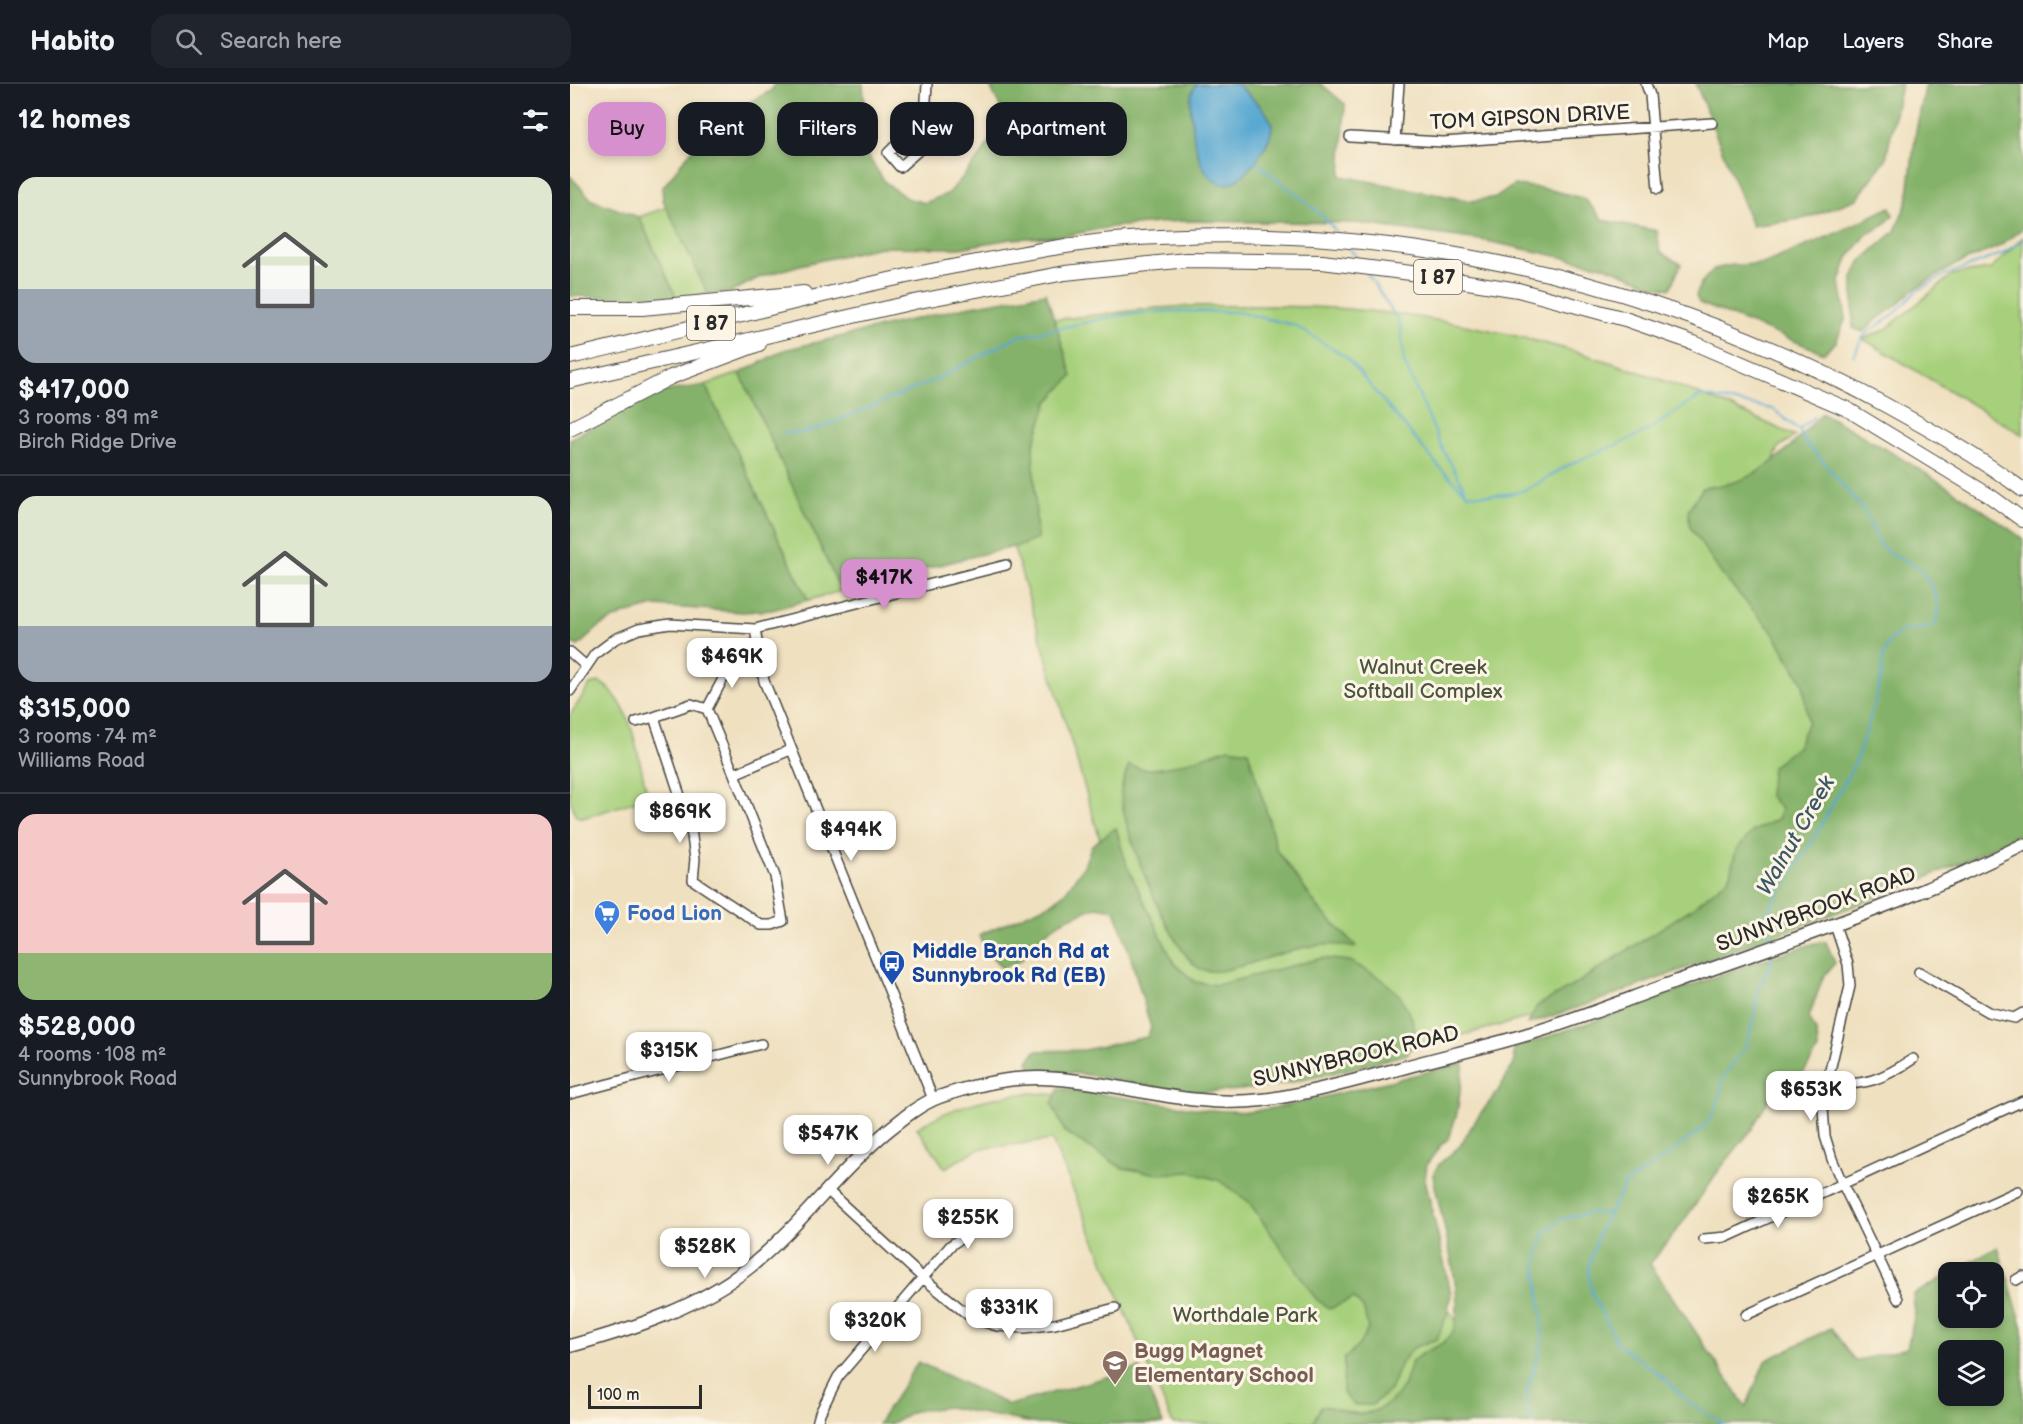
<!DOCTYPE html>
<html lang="en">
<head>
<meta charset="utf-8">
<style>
  :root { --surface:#171b24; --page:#20242c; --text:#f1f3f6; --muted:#9ea1a6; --line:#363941; --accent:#d690ce }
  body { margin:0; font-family:"Balsamiq Sans",sans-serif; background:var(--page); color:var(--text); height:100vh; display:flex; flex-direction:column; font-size:22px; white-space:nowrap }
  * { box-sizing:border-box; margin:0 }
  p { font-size:20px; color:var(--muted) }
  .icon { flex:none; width:33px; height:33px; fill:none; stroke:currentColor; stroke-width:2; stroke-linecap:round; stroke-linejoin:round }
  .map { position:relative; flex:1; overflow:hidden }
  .sheet { display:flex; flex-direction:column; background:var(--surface); width:570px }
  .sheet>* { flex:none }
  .guide { position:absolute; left:18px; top:18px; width:570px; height:54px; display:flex; gap:12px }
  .tools { position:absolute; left:1368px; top:1178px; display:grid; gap:12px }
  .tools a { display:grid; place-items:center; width:66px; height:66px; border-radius:12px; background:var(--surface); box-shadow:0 3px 9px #0003; font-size:30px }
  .scale { position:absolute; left:18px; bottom:15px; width:114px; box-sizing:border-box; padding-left:6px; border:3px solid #2b2b2b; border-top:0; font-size:16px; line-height:21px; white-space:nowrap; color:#2b2b2b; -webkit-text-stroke:4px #fcf5e5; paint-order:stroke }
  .price { position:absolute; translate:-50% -51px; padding:0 14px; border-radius:12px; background:#fff; color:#222; font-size:20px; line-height:39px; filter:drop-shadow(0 2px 3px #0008) }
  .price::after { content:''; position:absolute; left:50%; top:36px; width:18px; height:14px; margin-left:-9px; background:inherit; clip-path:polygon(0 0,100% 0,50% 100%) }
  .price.current { background:var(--accent); color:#111 }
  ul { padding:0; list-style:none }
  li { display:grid; align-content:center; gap:12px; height:318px; padding:0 18px }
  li+li { border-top:2px solid var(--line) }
  li span { display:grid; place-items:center; height:186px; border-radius:18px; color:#555 }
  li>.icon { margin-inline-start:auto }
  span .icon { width:108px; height:108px; fill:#fffc; stroke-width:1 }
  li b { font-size:26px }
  h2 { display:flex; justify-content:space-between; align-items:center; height:72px; padding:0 18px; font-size:26px }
  .pill { padding:0 21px; border-radius:18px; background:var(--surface); box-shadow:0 3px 9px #0003; font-size:21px; line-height:54px }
  .pill.current { background:var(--accent); color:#111 }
  header { display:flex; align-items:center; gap:36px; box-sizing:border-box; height:84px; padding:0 30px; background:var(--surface); border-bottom:2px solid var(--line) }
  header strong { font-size:28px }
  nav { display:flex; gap:33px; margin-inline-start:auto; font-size:21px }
  .search { width:420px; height:54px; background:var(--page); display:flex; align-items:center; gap:15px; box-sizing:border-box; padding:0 21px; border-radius:18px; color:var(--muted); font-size:22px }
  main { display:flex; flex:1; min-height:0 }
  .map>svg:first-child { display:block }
</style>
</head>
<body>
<header>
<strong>Habito</strong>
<div class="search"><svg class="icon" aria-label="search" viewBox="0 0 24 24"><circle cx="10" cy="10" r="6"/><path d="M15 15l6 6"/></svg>Search here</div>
<nav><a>Map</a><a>Layers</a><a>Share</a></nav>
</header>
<main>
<section class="sheet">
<h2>12 homes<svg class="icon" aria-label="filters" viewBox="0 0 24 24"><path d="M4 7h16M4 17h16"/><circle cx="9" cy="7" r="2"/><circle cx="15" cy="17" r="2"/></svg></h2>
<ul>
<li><span style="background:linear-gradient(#dfe7d0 60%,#9aa5b1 0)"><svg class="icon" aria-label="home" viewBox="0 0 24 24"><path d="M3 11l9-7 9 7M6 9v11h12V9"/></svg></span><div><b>$417,000</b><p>3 rooms · 89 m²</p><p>Birch Ridge Drive</p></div></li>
<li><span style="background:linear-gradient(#dfe7d0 70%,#9aa5b1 0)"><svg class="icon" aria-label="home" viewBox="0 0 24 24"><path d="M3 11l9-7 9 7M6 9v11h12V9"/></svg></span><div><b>$315,000</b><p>3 rooms · 74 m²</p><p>Williams Road</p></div></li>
<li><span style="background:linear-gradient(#f6c9c9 75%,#8fb573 0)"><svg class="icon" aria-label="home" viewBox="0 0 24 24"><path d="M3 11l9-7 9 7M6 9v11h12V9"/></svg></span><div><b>$528,000</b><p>4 rooms · 108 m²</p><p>Sunnybrook Road</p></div></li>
</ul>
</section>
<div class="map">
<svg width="1453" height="1340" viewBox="0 0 1453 1340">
  <rect width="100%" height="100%" fill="#fcf5e5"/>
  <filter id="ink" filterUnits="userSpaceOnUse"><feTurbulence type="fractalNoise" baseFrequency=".0167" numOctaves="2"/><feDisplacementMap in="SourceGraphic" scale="12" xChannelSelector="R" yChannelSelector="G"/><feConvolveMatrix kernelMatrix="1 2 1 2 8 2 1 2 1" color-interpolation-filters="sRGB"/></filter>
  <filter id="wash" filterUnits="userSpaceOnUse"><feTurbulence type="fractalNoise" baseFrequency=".008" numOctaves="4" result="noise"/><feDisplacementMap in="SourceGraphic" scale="24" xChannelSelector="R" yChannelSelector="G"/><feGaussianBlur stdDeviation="1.35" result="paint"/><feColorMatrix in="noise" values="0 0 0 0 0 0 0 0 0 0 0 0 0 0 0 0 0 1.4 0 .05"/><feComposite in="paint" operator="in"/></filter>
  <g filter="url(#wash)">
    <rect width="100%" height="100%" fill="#efe0c0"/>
    <path fill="#a7d07b" stroke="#697e53" stroke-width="1.5" d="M 97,123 L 138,210 L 107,215 L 69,133 Z
      M 1453,153 L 1453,351 L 1293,255 L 1315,246 L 1381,192 L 1390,189 L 1421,185 Z
      M 628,222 C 673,222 719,221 764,224 C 925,235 1080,283 1225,352 L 1209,363 L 1203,378 L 1264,715 L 1005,918 L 961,933 L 787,979 L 590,959 L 398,308 L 482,236 L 587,224 Z
      M 170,289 L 271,507 L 238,516 L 135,301 Z
      M 29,598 C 63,616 68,675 77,709 L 76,714 L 13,734 L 6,732 L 0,715 L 0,631 L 20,601 Z
      M 461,1009 L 492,1011 L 861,1204 L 968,1340 L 603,1340 L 482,1056 L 408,1065 L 375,1084 L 347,1044 C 382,1022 420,1012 461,1009 Z"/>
    <path fill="#85b26b" stroke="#586e4b" stroke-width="1.5" fill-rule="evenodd" d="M 204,0 L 293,0 L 298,72 L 314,97 L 336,114 L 355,119 L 379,109 L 410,73 L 424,50 L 430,22 L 419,0 L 751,0 L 775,20 L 771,92 L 902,117 L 927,113 L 944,101 L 977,105 L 1015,115 L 1033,136 L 1087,147 L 1090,168 L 1111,180 L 1100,205 L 1085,202 L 1037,183 L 917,157 L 786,139 L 610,137 L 541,143 L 493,152 L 440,155 L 390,164 L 310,163 L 230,181 L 190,193 L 161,208 L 138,210 L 93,116 L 92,104 C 106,88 123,59 142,50 C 149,47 158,46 166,44 C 171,18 180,18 202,6 Z
      M 1126,0 L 1331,0 L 1316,75 L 1287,115 L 1237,134 L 1182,142 Z
      M 1356,0 L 1453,0 L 1453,144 L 1430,162 L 1385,181 L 1340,208 L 1326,222 L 1310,233 L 1293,248 L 1283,244 L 1283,194 L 1290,178 L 1325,147 L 1337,118 L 1346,47 Z
      M 0,92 L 22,116 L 69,133 L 107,215 L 0,212 Z
      M 1320,123 L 1323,131 L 1315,140 L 1296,151 L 1278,174 L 1270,197 L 1276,234 L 1266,258 L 1254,269 L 1129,219 L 1126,212 L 1131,199 L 1144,185 L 1162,181 L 1193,180 L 1269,148 Z
      M 476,209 L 502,292 L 478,318 L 463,363 L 467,455 L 453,461 L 408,471 L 271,507 L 170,289 L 214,266 L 396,223 Z
      M 135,301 L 238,516 L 202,526 L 173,528 L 84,522 L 54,530 L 31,541 L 8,562 L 0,558 L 0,355 L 80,310 Z
      M 1252,329 C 1322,368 1389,407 1453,455 L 1453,748 L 1399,775 L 1335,803 L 1030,916 L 958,940 L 967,922 L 1009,898 L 1121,825 L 1159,794 L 1166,766 L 1183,747 L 1208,735 L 1211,725 L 1199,711 L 1202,683 L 1227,663 L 1238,638 L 1233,599 L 1202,547 L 1152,491 L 1120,443 L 1118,426 L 1133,404 C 1143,402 1155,401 1165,398 C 1200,387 1228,356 1252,329 Z
      M 659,664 L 678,667 L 699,736 L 706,765 L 749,825 L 786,862 L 784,864 C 751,853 711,870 678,880 C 663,884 649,890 633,886 C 604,878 549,738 551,707 C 552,699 556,689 559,681 C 583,694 633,672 659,664 Z
      M 546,744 L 557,782 L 604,879 L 625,898 L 647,901 L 752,874 L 780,877 L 812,895 L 830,912 L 841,932 L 846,950 L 838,970 C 764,988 690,1012 613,1007 C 563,1003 514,984 463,988 L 458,978 L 465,967 L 514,966 L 577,953 L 581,944 L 561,874 L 545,826 L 526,823 L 492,837 L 472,851 L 450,877 L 432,884 L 415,865 L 409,851 L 484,818 L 496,807 L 514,782 L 522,761 Z
      M 1256,858 L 1265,879 L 1253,893 L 1239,933 L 1247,950 L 1248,966 L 1232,991 L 1204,1005 L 1182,1045 L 1149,1086 L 1113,1138 L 1080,1180 L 1176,1323 L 1195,1277 L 1261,1244 L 1285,1277 L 1337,1264 L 1345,1230 L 1343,1211 L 1378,1191 L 1378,1233 L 1424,1233 L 1424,1188 L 1383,1188 L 1428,1163 L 1453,1244 L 1453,1340 L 718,1340 L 723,1337 L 742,1340 L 751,1322 C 763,1322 771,1327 782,1329 C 801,1333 823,1320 832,1304 C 837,1296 837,1286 842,1278 C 853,1264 873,1265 882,1249 C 899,1222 868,1125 863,1091 L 869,1080 L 890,1062 L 905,1037 L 928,1007 L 944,980 L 944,964 L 1054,927 L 1182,879 L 1245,859 ZM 1378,1266 L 1424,1266 L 1424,1311 L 1378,1311 Z
      M 894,979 L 887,1029 L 879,1054 L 871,1061 L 857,1080 L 855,1095 L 881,1210 L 877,1231 L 867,1255 L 843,1264 L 831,1279 L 820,1306 L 802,1321 L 784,1321 L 773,1309 L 774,1275 L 789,1261 L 798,1245 L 794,1226 L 784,1214 L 760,1225 L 746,1215 L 679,1118 L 648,1096 L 620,1088 L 588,1090 L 552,1084 L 495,1048 L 482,1020 L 489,1004 L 637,1026 L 678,1028 L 721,1021 Z
      M 348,1278 L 439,1321 L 569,1284 L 593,1340 L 468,1340 L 378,1323 L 343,1327 L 320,1340 L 308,1340 Z"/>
    <path fill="#58a8d2" stroke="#426a7e" stroke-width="1.5" d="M 627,0 L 667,0 C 678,11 695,23 701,38 C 707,53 677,92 664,98 C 634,111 623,58 622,39 C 621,26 617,10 627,0 Z"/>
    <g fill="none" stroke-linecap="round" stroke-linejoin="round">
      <path stroke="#58a8d2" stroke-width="2" d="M 684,76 C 713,103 743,118 769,151
        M 778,162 L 789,177
        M 797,189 L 828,236 L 831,244 L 834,278 L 873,366 L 895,405
        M 1284,272 L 1291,256 L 1297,249 L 1323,231 L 1347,207 L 1375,191 L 1432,170 L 1453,156
        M 1229,346 L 1244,333
        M 214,349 L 232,349 L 250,344 L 367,295 L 446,253 L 551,231 L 602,227 L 667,228 L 724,241 L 776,273 L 870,384 L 898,410 C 912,411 929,412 944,409 C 964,405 980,391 997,382 C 1025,367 1055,360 1082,344 C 1099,334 1114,320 1132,312 L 1203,325 L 1229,346 L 1234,357 L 1251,375 L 1295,428 L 1310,461 L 1321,471 L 1346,481 L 1351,486 L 1364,507 L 1369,523 L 1367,535 L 1364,540 L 1358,544 L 1331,547 L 1319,557 L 1313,572 L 1312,588 L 1304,622 L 1286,677 L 1243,756 L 1196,830 L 1195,836 L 1202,860
        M 961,1340 L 956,1311 L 971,1263 L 973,1241 L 966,1179 L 975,1148 L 991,1135 L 1019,1129 L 1040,1129
        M 1154,1340 L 1121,1320 L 1087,1288 L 1048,1261 L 1022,1209 L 1018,1185 L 1029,1148 L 1055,1100 L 1090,1077 L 1132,1045 L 1142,1032 L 1149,1016 L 1151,1000 L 1155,990 L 1176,962 L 1185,930 L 1188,905 L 1201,879 L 1202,868"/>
    </g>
  </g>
  <g filter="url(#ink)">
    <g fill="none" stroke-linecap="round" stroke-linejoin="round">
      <g stroke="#484641" stroke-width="12">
        <path id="minor" d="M 1076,0 L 1080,11 L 1088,105
          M 352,35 L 366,51 L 330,83 L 318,69 L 355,32 L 357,0
          M 780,53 L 873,58 L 1142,39
          M 825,56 L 829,0
          M 185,545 L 194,597 L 363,1015
          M 0,568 L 16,582
          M 0,607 L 25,570 L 45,555 L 69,545 L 100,540 L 185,545 L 436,481
          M 137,625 L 155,591 L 155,578
          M 66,638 L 84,633
          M 164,690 L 205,792 L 213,837 L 202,841 L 191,841 L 123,796 L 125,775 L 121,745 L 84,633 L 121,620 L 137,625 L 164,690 L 220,666
          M 1265,841 L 1278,880 L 1280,902 L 1257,999 L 1253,1024 L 1255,1052 L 1262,1075 L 1273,1101 L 1328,1215
          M 1349,888 L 1418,928 L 1444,934 L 1453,929
          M 1257,999 C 1294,1003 1313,995 1343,975
          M 0,1010 L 191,960
          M 257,1106 L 353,1194 L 402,1234 L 427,1242 L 455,1244 L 485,1240 L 545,1224
          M 1134,1155 L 1157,1153 L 1453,1017
          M 1446,1196 L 1453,1192
          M 1176,1231 L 1448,1107
          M 247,1340 L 250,1329 L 268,1293 L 381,1161 L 411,1141 L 436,1128"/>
      </g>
      <g stroke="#484641" stroke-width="15">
        <path id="major" d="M 0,1262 C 62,1245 130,1223 181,1182 C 230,1142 267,1089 316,1048 C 332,1035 350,1020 369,1013 C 401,1002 437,993 471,994 C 545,996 617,1025 692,1016 C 739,1010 786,996 832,984 C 875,972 919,962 962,949 C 1010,935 1058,915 1105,898 C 1190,867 1275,839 1359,804 C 1391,791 1422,776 1453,761"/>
      </g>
      <g stroke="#484641" stroke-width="16">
        <path id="highway" d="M 0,224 L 72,224 L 234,209
          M 0,273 C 129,243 257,207 386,182 C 439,172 491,161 544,156 C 811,134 1075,191 1310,318 C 1359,345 1408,372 1453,406
          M 0,297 L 344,218 L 495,189 L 616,176 L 752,178 L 841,189 L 948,206 L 1055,235 L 1124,259 L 1277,325 L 1420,412 L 1453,436
          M 0,345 L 101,293 L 189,260"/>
      </g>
      <use href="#minor" stroke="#fff" stroke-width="9"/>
      <use href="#major" stroke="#fff" stroke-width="12"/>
      <use href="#highway" stroke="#fff" stroke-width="14"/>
    </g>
  </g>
  <defs>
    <g id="supermarket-pin" transform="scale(1.35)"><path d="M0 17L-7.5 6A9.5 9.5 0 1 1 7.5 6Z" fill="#3f7fe0" stroke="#fcf5e5"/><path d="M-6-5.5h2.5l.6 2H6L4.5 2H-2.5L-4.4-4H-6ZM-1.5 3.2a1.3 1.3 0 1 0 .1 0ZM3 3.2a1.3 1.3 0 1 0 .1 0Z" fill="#fff"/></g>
    <g id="bus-pin" transform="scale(1.35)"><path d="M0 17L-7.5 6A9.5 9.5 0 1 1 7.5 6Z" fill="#1a4fb4" stroke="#fcf5e5"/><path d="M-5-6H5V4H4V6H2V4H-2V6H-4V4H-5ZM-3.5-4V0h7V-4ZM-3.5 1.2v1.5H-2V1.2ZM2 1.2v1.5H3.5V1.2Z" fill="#fff"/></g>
    <g id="school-pin" transform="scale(1.35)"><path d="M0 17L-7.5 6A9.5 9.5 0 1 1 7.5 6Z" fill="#8d6e63" stroke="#fcf5e5"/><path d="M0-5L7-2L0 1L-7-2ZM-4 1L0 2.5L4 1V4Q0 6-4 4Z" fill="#fff"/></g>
  </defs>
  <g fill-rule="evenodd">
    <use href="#supermarket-pin" x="37" y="829"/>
    <use href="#bus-pin" x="322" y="879"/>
    <use href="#school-pin" x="545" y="1279"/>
  </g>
  <g text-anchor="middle" stroke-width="6" stroke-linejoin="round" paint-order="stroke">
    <g fill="#fcf5e5" stroke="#6a6863" stroke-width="1.5">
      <rect x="844" y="176" width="48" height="34" rx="4.5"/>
      <rect x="117" y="222" width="48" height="34" rx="4.5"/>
    </g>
    <g font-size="20" font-weight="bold" fill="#2b2b2b">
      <text x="868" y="200">I 87</text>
      <text x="141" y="246">I 87</text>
    </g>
    <g font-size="21" fill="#2b2b2b" stroke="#fcf5e5">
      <text transform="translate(960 33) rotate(-3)" y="7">TOM GIPSON DRIVE</text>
      <text transform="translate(1246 825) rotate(-20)" y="7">SUNNYBROOK ROAD</text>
      <text transform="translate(786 972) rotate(-13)" y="7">SUNNYBROOK ROAD</text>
    </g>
    <g font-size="21" fill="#4a543f" stroke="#fcf5e5">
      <text x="853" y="590">Walnut Creek<tspan x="853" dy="24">Softball Complex</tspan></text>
      <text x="675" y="1238">Worthdale Park</text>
    </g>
    <g font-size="21" font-weight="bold" fill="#366cbe" stroke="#fcf5e5" text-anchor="start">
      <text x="57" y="836">Food Lion</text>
    </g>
    <g font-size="21" font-weight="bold" fill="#164399" stroke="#fcf5e5" text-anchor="start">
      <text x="342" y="874">Middle Branch Rd at<tspan x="342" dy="24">Sunnybrook Rd (EB)</tspan></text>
    </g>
    <g font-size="21" font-weight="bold" fill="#785e54" stroke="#fcf5e5" text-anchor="start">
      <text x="564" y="1274">Bugg Magnet<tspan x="564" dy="24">Elementary School</tspan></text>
    </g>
    <g font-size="22" font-style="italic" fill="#3b5765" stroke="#fcf5e5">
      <text transform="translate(1225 751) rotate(-60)" y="8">Walnut Creek</text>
    </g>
  </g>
</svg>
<div class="tools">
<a><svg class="icon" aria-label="locate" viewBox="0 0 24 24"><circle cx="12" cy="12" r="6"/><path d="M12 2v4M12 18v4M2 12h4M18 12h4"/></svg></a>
<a><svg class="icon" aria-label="layers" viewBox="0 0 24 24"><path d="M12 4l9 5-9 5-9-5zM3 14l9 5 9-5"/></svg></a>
</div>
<div class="scale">100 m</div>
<b class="price current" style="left:314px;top:526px">$417K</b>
<b class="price" style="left:162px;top:605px">$469K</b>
<b class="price" style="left:110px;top:760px">$869K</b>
<b class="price" style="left:281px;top:778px">$494K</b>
<b class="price" style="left:99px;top:999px">$315K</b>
<b class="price" style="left:1241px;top:1038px">$653K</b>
<b class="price" style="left:258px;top:1082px">$547K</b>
<b class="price" style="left:1208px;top:1145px">$265K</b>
<b class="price" style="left:398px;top:1166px">$255K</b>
<b class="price" style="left:135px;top:1195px">$528K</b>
<b class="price" style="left:439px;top:1256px">$331K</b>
<b class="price" style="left:305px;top:1269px">$320K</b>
<div class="guide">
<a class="pill current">Buy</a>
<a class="pill">Rent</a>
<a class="pill">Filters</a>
<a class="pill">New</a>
<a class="pill">Apartment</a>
</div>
</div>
</main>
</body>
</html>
